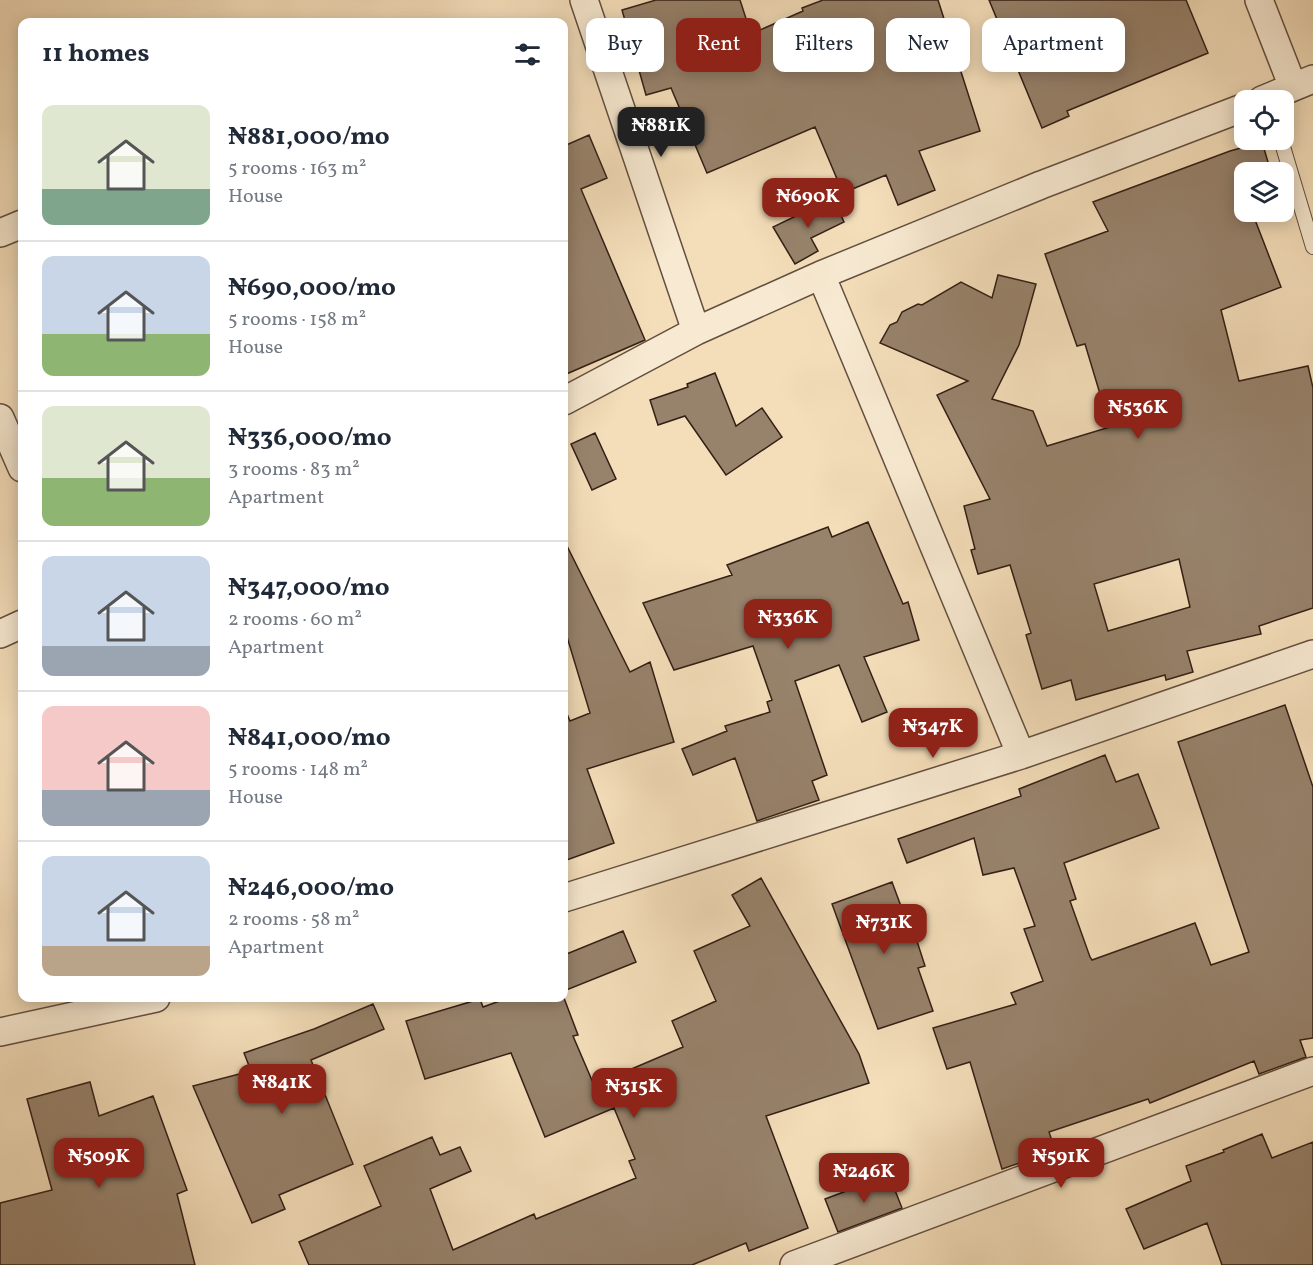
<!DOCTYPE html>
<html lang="en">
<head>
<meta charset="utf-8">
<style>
  :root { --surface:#fff; --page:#f2f2f3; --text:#1f2937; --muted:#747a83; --line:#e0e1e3; --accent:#8f2418 }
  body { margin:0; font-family:Vollkorn,serif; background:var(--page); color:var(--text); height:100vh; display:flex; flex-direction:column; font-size:22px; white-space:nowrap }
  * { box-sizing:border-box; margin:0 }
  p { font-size:20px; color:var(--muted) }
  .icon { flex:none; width:33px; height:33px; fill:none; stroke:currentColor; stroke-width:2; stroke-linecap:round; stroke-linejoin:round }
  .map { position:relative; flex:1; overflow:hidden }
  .details { position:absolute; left:18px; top:18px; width:550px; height:984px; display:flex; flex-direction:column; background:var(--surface); border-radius:12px; box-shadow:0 3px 15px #0003 }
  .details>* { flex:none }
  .banner { position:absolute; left:586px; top:18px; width:570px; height:54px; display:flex; gap:12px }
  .tools { position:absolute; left:1234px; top:90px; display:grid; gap:12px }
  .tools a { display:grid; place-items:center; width:60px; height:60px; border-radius:12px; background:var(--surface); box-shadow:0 3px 15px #0003; font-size:30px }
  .price { position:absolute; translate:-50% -51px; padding:0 14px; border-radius:12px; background:var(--accent); color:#fff; font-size:20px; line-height:39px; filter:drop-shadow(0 2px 3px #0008) }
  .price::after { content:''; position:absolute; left:50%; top:36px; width:18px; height:14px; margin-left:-9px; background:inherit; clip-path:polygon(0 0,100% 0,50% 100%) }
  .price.on { background:#222; color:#fff }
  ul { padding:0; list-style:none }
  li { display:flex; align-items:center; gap:18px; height:150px; padding:0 24px }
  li+li { border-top:2px solid var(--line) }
  li span { display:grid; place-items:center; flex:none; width:168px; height:120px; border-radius:12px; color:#555 }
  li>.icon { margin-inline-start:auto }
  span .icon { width:72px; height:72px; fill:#fffc; stroke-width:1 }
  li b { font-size:26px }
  h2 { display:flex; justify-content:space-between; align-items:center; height:72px; padding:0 24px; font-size:26px }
  .pill { padding:0 21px; border-radius:12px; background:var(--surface); box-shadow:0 3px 15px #0003; font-size:21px; line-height:54px }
  .pill.on { background:var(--accent); color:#fff }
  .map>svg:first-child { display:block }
</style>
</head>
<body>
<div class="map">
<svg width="1313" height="1265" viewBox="0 0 1313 1265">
  <rect width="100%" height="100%" fill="#f4deba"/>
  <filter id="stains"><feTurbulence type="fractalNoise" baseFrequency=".00333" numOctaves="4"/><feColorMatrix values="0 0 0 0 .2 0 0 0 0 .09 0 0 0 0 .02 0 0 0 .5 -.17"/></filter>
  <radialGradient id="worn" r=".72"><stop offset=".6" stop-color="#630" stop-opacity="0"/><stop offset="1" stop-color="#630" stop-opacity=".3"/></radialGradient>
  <path fill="#97826b" stroke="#331f16" stroke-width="1.5" fill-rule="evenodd" d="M 656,0 L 740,0 L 751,34 L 803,11 L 802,8 L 823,0 L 938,0 L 980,131 L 919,151 L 935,190 L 898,205 L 886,175 L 843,193 L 815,127 L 707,173 L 671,88 L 646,95 L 622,10 Z
    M 989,0 L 1186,0 L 1208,53 L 1067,111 L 1069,116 L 1042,128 Z
    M 589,135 L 607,178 L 581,189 L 645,340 L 564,375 L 564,146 Z
    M 1262,142 L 1271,172 L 1238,172 L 1245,192 L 1245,212 L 1252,212 L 1281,287 L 1221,310 L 1239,381 L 1308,366 L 1313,388 L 1313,608 L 1259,626 L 1261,634 L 1187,651 L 1193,672 L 1166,680 L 1165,675 L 1076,700 L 1071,680 L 1042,689 L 1026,635 L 1031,633 L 1010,565 L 978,574 L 971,550 L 975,549 L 964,506 L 990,499 L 937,395 L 968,381 L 880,343 L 890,325 L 897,322 L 902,312 L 918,304 L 922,305 L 961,282 L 992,298 L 998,275 L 1036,284 L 1019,345 L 992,399 L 1033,411 L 1047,446 L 1110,427 L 1085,344 L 1077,346 L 1045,254 L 1108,231 L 1093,202 L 1230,151 ZM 1179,559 L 1190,607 L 1108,631 L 1094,584 Z
    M 833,198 L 844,222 L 811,238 L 818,251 L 795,264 L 773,227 Z
    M 715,373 L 736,426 L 762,408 L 782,437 L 726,475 L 685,416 L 658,425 L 650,400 L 688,387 L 687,384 Z
    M 595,433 L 616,479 L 592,490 L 571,444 Z
    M 868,522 L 903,604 L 908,602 L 919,640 L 864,657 L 887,712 L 862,722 L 839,665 L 795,681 L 827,775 L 812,781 L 819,800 L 757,821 L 735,758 L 693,775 L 682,749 L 727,731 L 725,726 L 770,712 L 767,702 L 772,700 L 753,646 L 674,670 L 643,603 L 732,575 L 727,565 L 828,527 L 832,537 Z
    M 564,540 L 630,672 L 650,662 L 674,742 L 587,769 L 614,843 L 564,861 L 564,715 L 567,714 L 570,721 L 590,713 L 564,627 Z
    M 1285,705 L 1313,787 L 1313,1038 L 1300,1040 L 1306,1057 L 1259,1074 L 1254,1061 L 1150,1103 L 1148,1099 L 1049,1132 L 1053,1144 L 1038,1149 L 1040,1156 L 1002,1169 L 970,1062 L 947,1069 L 933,1028 L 1016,1004 L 1011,993 L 1043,981 L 1024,929 L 1035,926 L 1014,868 L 983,875 L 974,838 L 907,863 L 898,839 L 1021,796 L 1019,789 L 1105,755 L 1116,782 L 1138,774 L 1159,828 L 1064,863 L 1076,899 L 1070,901 L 1090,957 L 1092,960 L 1195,923 L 1211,965 L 1249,952 L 1178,742 Z
    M 761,878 L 859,1054 L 869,1083 L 766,1116 L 808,1228 L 749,1251 L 746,1243 L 692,1265 L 309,1265 L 299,1242 L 381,1206 L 364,1166 L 432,1137 L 440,1155 L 460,1147 L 471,1171 L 430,1189 L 453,1250 L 534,1214 L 536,1219 L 636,1178 L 629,1161 L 635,1159 L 614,1108 L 545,1137 L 511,1053 L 425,1079 L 406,1021 L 480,999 L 483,1007 L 508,998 L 564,998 L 578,1035 L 573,1036 L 594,1085 L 683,1047 L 672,1021 L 716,1001 L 694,951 L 750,926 L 732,895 Z
    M 892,882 L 912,936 L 915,935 L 925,966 L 918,968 L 933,1011 L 878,1029 L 832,904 Z
    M 623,931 L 636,962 L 564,991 L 564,955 Z
    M 373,1004 L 384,1029 L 311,1060 L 353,1164 L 279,1195 L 285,1209 L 252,1223 L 193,1086 L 251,1071 L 244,1053 L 314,1029 Z
    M 90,1082 L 99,1116 L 153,1096 L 187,1190 L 177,1194 L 195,1265 L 0,1265 L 0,1203 L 52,1190 L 27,1099 Z
    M 1262,1134 L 1272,1158 L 1313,1142 L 1313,1265 L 1222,1265 L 1207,1223 L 1144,1249 L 1126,1209 L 1191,1181 L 1186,1166 L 1224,1152 L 1223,1150 Z
    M 889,1175 L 902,1208 L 838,1232 L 825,1199 Z"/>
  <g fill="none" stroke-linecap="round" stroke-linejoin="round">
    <g stroke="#634f3f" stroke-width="16">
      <path id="lane" d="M 1281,140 L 1313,247"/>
    </g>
    <g stroke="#634f3f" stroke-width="30">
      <path id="street" d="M 584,0 L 696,331
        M 1259,0 L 1293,87
        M 1262,100 L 1313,79
        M 0,233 L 22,224
        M 821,275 L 1021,755
        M 564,401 L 696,331 L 821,275 L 1041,185 L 1245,107
        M 0,418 L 22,468
        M 0,634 L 22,624
        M 564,898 L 1021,755 L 1313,654
        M 0,1032 L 156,998
        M 794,1265 L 1313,1071"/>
    </g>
    <use href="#lane" stroke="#f8ead2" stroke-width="14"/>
    <use href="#street" stroke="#f8ead2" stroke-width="27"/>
  </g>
  <rect width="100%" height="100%" filter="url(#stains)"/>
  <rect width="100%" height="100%" fill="url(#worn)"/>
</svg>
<div class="tools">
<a><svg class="icon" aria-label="locate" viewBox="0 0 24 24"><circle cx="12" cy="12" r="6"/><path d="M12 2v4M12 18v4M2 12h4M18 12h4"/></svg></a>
<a><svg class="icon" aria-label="layers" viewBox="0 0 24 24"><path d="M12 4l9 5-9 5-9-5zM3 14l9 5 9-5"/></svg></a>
</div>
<b class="price on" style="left:661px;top:158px">₦881K</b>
<b class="price" style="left:808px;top:229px">₦690K</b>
<b class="price" style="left:1138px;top:440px">₦536K</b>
<b class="price" style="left:788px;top:650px">₦336K</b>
<b class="price" style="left:933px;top:759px">₦347K</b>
<b class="price" style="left:884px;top:955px">₦731K</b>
<b class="price" style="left:282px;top:1115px">₦841K</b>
<b class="price" style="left:634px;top:1119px">₦315K</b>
<b class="price" style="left:99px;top:1189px">₦509K</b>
<b class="price" style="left:1061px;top:1189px">₦591K</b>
<b class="price" style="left:864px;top:1204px">₦246K</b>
<div class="banner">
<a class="pill">Buy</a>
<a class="pill on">Rent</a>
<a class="pill">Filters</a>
<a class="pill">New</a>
<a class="pill">Apartment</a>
</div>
<section class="details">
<h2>11 homes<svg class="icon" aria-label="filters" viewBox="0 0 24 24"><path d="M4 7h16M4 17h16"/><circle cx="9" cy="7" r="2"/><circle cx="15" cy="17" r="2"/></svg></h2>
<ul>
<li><span style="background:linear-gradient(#dfe7d0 70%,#7fa58c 0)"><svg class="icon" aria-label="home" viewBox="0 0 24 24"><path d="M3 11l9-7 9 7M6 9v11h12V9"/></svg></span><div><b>₦881,000/mo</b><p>5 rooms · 163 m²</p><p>House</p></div></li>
<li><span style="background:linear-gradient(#c9d6e8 65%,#8fb573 0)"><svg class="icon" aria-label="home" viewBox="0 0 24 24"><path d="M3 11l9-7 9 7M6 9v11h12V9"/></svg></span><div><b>₦690,000/mo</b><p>5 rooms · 158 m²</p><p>House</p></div></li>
<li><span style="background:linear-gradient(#dfe7d0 60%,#8fb573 0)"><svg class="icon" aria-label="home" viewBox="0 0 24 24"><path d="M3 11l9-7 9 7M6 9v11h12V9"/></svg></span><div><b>₦336,000/mo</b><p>3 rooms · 83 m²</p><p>Apartment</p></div></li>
<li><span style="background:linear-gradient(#c9d6e8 75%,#9aa5b1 0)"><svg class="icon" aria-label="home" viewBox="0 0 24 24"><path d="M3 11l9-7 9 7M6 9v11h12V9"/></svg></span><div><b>₦347,000/mo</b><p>2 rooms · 60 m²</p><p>Apartment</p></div></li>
<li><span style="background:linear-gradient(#f6c9c9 70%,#9aa5b1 0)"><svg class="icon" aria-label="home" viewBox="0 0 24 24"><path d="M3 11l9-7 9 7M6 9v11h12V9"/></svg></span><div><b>₦841,000/mo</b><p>5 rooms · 148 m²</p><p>House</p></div></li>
<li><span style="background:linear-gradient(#c9d6e8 75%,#b9a48a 0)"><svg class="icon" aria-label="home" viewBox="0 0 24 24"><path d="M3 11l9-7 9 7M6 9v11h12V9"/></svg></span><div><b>₦246,000/mo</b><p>2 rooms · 58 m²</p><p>Apartment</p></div></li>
</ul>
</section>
</div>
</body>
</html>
